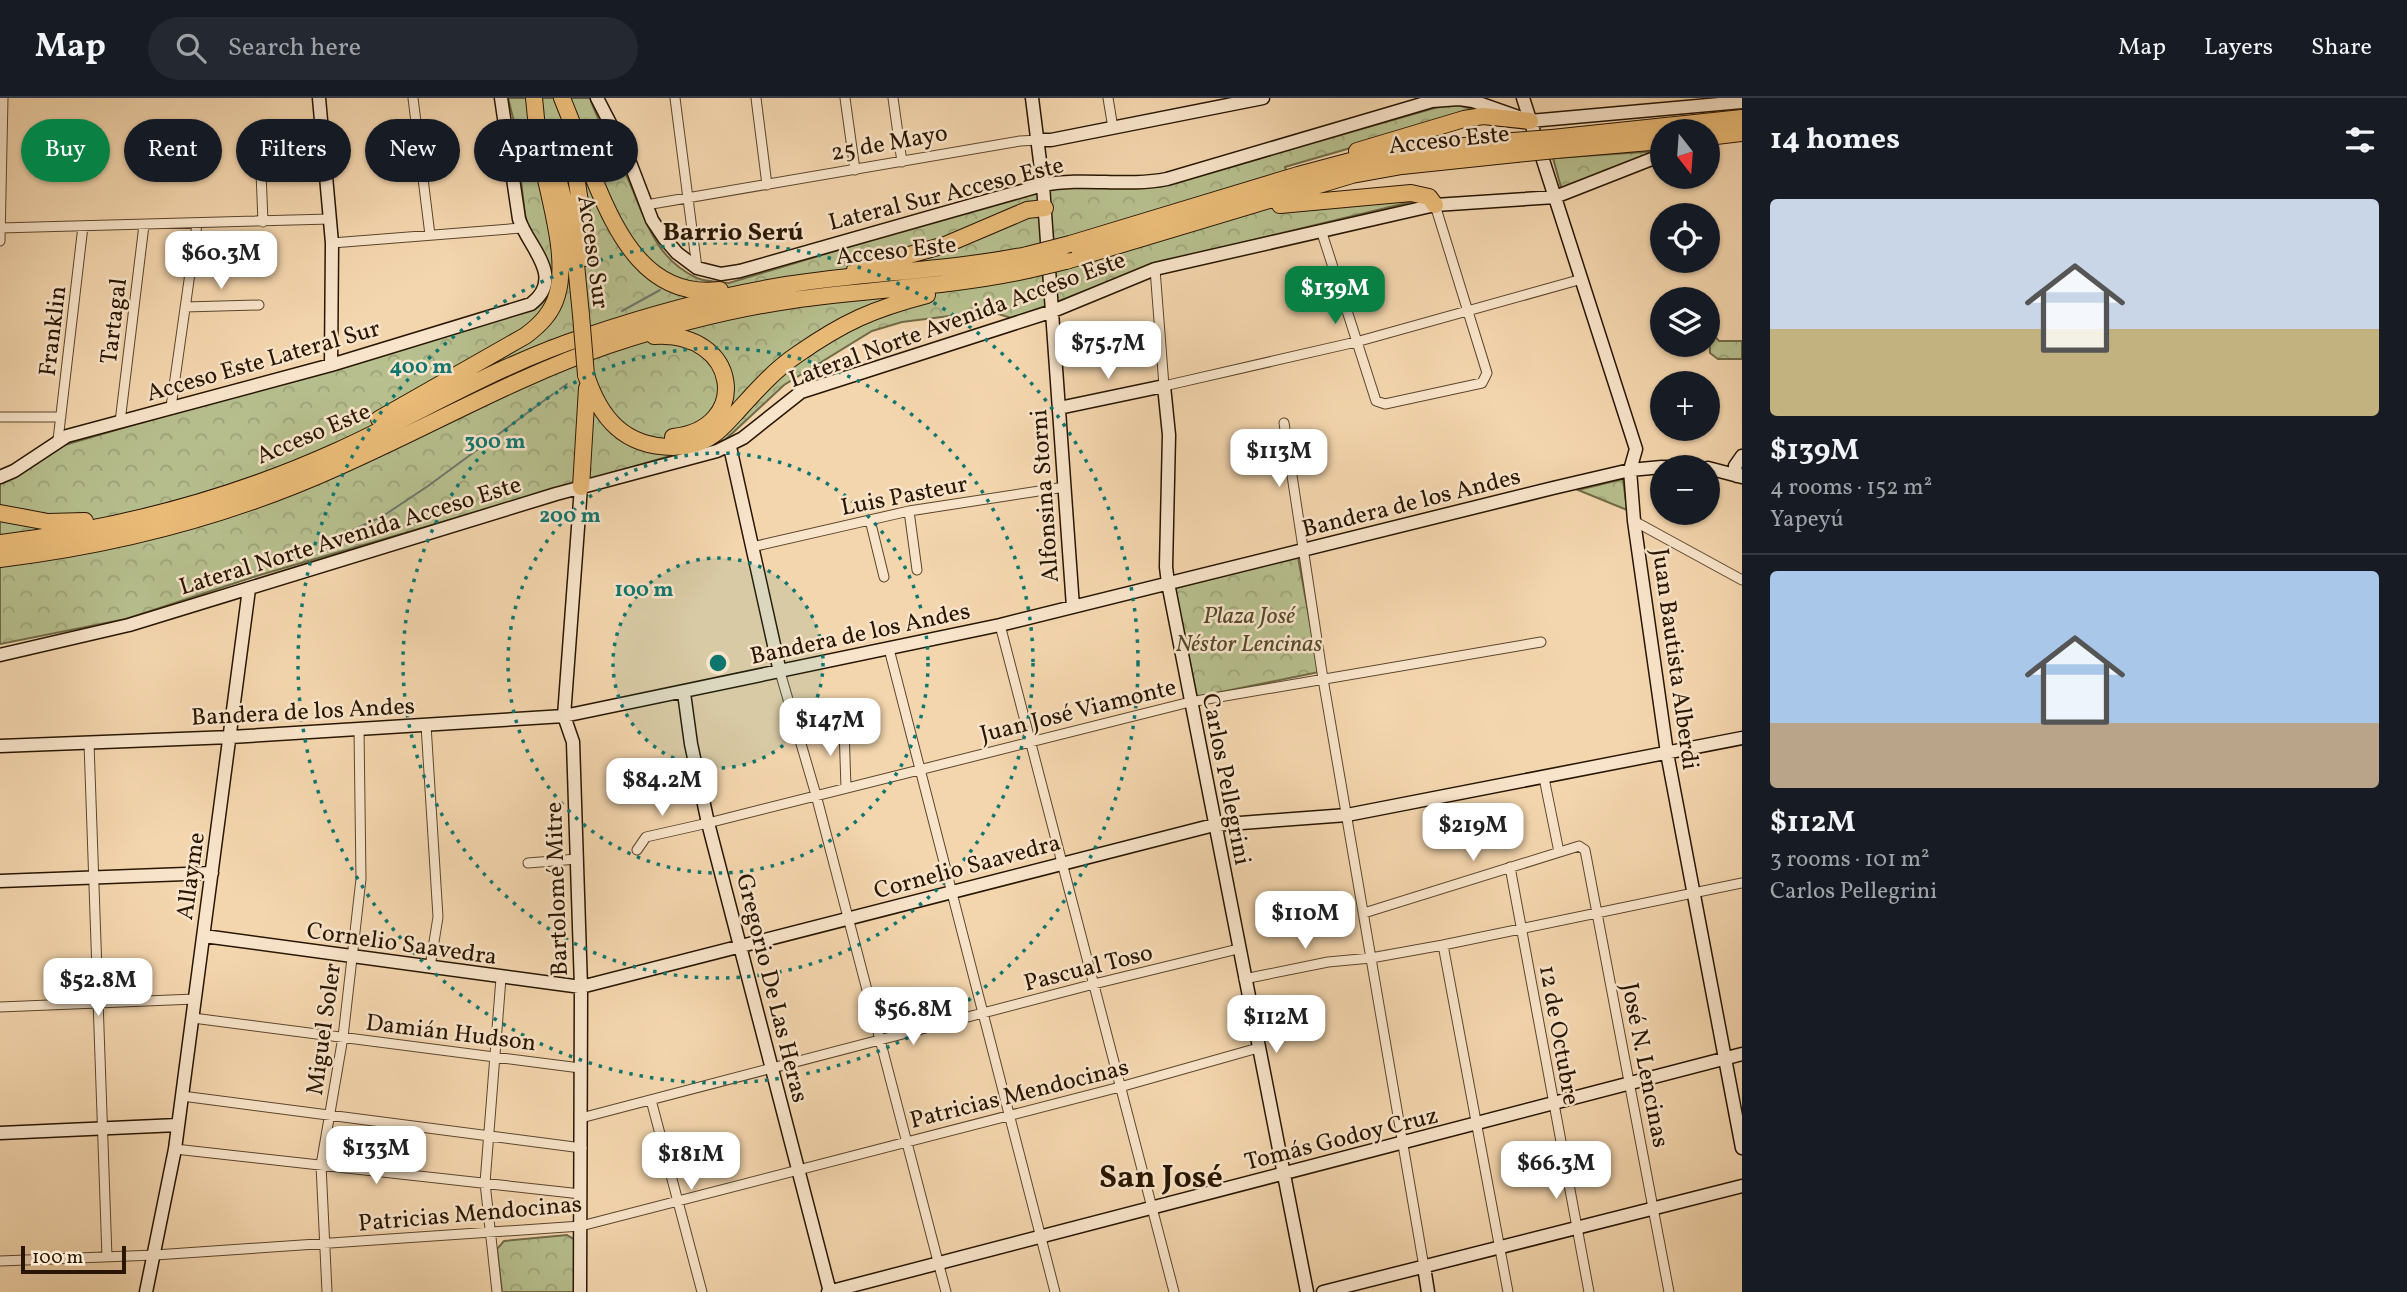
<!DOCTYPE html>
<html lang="en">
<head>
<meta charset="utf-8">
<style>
  :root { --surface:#171b24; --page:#242831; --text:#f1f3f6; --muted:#9ea1a6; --line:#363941; --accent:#0b8043 }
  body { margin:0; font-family:Vollkorn,serif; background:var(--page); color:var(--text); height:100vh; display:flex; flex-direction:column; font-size:26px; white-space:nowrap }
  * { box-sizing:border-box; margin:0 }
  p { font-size:23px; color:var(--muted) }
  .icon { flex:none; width:38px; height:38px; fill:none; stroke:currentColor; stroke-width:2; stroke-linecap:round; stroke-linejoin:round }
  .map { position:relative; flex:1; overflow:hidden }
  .drawer { display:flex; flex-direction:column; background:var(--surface); width:665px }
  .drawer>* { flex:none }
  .hud { position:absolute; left:21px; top:21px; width:665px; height:63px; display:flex; gap:14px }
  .needle { width:46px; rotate:163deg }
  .controls { position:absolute; left:1650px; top:21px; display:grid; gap:14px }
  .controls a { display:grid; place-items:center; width:70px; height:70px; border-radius:50%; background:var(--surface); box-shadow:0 2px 5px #0004; font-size:35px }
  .scale { position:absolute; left:21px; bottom:18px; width:105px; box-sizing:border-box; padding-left:7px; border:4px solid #281600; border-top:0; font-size:19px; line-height:24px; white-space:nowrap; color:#281600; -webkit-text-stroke:5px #f8e4ca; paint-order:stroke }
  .price { position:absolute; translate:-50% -60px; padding:0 16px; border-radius:14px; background:#fff; color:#222; font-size:23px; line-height:46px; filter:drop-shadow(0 2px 4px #0008) }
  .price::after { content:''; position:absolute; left:50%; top:42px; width:21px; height:16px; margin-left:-10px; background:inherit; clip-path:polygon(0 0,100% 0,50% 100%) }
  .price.on { background:var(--accent); color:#fff }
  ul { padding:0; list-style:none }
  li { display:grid; align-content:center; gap:14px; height:371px; padding:0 28px }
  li+li { border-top:2px solid var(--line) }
  li span { display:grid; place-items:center; height:217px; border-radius:7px; color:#555 }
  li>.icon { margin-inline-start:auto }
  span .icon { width:126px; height:126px; fill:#fffc; stroke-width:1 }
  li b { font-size:30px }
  h2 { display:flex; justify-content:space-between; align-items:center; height:84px; padding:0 28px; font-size:30px }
  .chip { padding:0 24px; border-radius:32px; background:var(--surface); box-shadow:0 2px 5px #0004; font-size:24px; line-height:63px }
  .chip.on { background:var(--accent); color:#fff }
  header { display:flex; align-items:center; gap:42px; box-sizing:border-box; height:98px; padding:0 35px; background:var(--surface); border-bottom:2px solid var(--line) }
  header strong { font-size:33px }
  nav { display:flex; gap:38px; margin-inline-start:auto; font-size:24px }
  .search { width:490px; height:63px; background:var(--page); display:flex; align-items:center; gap:18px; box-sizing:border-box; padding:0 24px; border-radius:38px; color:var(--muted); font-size:26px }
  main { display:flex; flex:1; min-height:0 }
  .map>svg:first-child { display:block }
</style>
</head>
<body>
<header>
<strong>Map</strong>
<div class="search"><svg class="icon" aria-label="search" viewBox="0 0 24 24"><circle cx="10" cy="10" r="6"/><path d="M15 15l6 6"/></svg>Search here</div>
<nav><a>Map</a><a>Layers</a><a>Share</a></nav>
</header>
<main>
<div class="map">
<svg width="1742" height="1194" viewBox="0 0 1742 1194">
  <defs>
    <pattern id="forest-crowns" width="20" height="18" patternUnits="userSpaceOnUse" patternTransform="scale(1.75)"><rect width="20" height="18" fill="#b7bf8e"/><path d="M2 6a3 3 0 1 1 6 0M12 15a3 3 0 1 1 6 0" fill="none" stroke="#9da379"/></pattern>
  </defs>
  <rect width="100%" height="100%" fill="#f4d6ae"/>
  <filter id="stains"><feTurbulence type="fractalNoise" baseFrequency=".00286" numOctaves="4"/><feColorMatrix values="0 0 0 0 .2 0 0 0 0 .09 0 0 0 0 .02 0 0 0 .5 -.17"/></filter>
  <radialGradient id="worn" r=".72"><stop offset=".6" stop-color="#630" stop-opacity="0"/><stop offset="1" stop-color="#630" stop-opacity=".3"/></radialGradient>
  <path fill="url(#forest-crowns)" stroke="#706a47" stroke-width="2" d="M 508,0 L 590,0 C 598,25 613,48 624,72 C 644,114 651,159 697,180 C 706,184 719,184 729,185 L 1041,91 L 1075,85 L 1159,89 L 1452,5 L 1478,13 L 1285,69 L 1298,110 L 1419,102 L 1155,166 L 1049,207 L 1011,220 L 989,213 L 902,224 L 872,233 L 784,287 L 725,342 L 260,477 L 126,521 L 0,546 L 0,382 L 61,348 L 536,209 L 545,199 L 525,116 L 514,24 Z
    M 1659,53 L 1604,73 L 1562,93 L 1553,60 Z
    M 1709,232 L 1719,243 L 1742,243 L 1742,261 L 1718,261 L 1710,255 Z
    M 1623,381 L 1627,412 L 1578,392 Z
    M 1298,459 L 1319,574 L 1197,599 L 1175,490 Z
    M 567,1137 L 577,1143 L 575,1194 L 502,1194 L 497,1151 L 504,1143 Z"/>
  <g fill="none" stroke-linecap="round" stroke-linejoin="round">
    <path stroke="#6f776b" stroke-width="2" d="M 622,213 L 660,192
      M 560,291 L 567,286
      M 323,446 L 383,418 L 428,388 L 553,296"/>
    <g stroke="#5b462c" stroke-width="11">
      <path id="street" d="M 413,0 L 430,137
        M 675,0 L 697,170
        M 756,0 L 767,87
        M 845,0 L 855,72
        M 893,0 L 902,64
        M 1108,0 L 1113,30
        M 260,49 L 263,124
        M 646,107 L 1020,43 L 1039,42
        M 0,130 L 330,121
        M 1321,132 L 1376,303 L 1385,306 L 1482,285 L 1487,275 L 1435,107
        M 0,143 L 3,0
        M 332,145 L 522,130
        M 1155,171 L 1164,288 L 1356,244 L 1582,181
        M 185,209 L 259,207
        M 171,309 L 197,126
        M 0,319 L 61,319
        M 120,324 L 144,127
        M 1284,325 L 1323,581 L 1424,1169
        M 58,342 L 83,128
        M 909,413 L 917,472
        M 870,422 L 884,479
        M 1634,423 L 1742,482
        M 752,449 L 909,413 L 1065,389
        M 1000,527 L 1174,1194
        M 889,551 L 1055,1194
        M 780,574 L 816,697 L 946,1194
        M 426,627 L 438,819 L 430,869
        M 844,630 L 846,690
        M 89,645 L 107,1159
        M 1544,680 L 1559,754
        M 637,752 L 646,739 L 708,725 L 1190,604 L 1541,544
        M 528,765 L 577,761
        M 1510,769 L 1589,1194
        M 1364,815 L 1579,748 L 1585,752 L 1669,1194
        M 1443,847 L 1508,1194
        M 1244,881 L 1328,864 L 1371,860 L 1443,847 L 1742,785
        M 0,909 L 195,901
        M 193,920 L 580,970
        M 182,998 L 582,1050
        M 651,1002 L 702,1194
        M 581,1020 L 1094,886 L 1238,851
        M 175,1051 L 581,1096
        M 0,1163 L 155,1157 L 581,1128 L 1120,989 L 1258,950
        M 327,1194 L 321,1067 L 343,939 L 361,781 L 359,631
        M 497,1194 L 485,1085 L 501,880"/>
    </g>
    <g stroke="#281600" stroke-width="15">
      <path id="secondary" d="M 319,0 L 332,145 L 331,267
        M 597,0 L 629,62 L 652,122 L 664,140 L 677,155 L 697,170 L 721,176 L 740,173 L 1043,87 C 1084,79 1126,89 1167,81 L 1432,3 L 1459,1 L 1473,3 L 1530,23 L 1742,4
        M 1032,0 L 1043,87 L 1073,509
        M 1523,0 L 1636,351 L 1630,372 L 1634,423 L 1667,655 L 1742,1050
        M 1039,42 L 1051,42 L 1263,0
        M 1059,310 L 1164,288 L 1169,337 L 1166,469 L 1168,485 L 1307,1194
        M 730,349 L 780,574
        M 1665,369 L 1690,369
        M 1708,370 L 1742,379
        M 1737,378 L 1735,368 L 1742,358
        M 0,379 L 14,373 L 67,338 L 331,267 L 531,206 C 566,179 528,149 519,121 L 501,0
        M 0,557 L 129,527 L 556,396 L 717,353 L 743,340 L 801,294 L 1053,213 L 1155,171 L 1435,107 L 1555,99 L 1662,57
        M 684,595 L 691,646 L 708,725 L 830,1194
        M 0,648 L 231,639 L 564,618 L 1000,527 L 1553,390 L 1630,372 L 1662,369
        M 0,783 L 212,775
        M 204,838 L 581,889 L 1214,727 L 1347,717 L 1742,640
        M 0,1035 L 178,1027
        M 1424,1169 L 1428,1194
        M 146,1194 L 175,1051 L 249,491
        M 580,1194 L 581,889 L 573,644 L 564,618 L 581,389
        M 828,1194 L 1742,956
        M 1323,1194 L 1742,1088"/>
    </g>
    <g stroke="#281600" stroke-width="18">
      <path id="highway" d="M 562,0 C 573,27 583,54 594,81 C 617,137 648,201 720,192
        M 546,36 L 573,136 L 581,217
        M 1708,39 L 1742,35
        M 570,40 L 583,123 L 586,160
        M 1552,40 L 1742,20
        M 1556,52 L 1662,43
        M 1357,53 L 1464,21 L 1483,18 L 1530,23
        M 1280,107 L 1411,95 L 1429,99 L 1435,107
        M 1070,146 L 1298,77 L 1358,61 L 1398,55 L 1512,43
        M 1066,163 L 1352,77 L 1402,68 L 1516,56
        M 855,172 L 945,147 L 1027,112 L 1045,110
        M 654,238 C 740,232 752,331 673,339
        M 586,277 C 600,320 624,349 673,349 C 686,349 702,345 713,337 C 722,331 729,322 736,315 C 755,294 774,272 798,256 C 844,224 873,211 927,197
        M 379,321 L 525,238 C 540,227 552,215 557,197 C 569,158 547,94 540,53 C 537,36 536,18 534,0
        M 581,389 L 587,290
        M 0,415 L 48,424 L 85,423
        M 0,445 C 115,431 231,401 337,353 C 421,315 499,266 587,238 C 652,216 718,198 786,187 C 866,174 947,173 1027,157
        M 0,461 C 116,447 232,417 338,369 C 429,329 515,279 609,247 C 669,227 730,211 793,202 C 871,191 950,189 1028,172"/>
    </g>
    <use href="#street" stroke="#f8e4ca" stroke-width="9"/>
    <use href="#secondary" stroke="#f8e4ca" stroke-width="12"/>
    <use href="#highway" stroke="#eabb77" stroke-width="16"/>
    <g stroke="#281600" stroke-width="18" stroke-linecap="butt">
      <path id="highway-bridge" d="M 1512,43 L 1552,40
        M 1516,56 L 1556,52
        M 1027,157 L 1070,146
        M 1028,172 L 1066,163
        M 581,217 L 586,277"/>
    </g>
    <use href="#highway-bridge" stroke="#eabb77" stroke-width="16"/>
  </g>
  <circle cx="718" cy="565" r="105" fill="#0f766e" fill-opacity=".12"/>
  <g fill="none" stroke="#0f766e" stroke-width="3.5" stroke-dasharray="3.5 7">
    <circle cx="718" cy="565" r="105"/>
    <circle cx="718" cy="565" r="210"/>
    <circle cx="718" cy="565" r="315"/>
    <circle cx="718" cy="565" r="420"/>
  </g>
  <g text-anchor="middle" stroke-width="5" stroke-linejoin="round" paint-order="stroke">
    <g font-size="24" fill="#281600" stroke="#f8e4ca">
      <text transform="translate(1449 41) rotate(-6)" y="8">Acceso Este</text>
      <text transform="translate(889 44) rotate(-10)" y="8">25 de Mayo</text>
      <text transform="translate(946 95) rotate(-14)" y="8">Lateral Sur Acceso Este</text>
      <text transform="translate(896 152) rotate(-6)" y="8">Acceso Este</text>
      <text transform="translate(594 154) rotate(82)" y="8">Acceso Sur</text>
      <text transform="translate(957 221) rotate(-20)" y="8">Lateral Norte Avenida Acceso Este</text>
      <text transform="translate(113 223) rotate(-83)" y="8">Tartagal</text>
      <text transform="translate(52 233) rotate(-83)" y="8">Franklin</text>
      <text transform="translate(263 262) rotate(-16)" y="8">Acceso Este Lateral Sur</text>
      <text transform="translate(313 335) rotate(-23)" y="8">Acceso Este</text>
      <text transform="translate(904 397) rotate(-11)" y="8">Luis Pasteur</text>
      <text transform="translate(1044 398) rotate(-94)" y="8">Alfonsina Storni</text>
      <text transform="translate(1411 404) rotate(-14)" y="8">Bandera de los Andes</text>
      <text transform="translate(350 437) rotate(-17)" y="8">Lateral Norte Avenida Acceso Este</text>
      <text transform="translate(860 535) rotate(-12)" y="8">Bandera de los Andes</text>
      <text transform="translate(1676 561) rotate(82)" y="8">Juan Bautista Alberdi</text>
      <text transform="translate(1078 612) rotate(-14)" y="8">Juan José Viamonte</text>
      <text transform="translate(303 613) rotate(-3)" y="8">Bandera de los Andes</text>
      <text transform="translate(1227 681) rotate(79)" y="8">Carlos Pellegrini</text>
      <text transform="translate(967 768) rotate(-15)" y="8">Cornelio Saavedra</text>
      <text transform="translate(190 778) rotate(-82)" y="8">Allayme</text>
      <text transform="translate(556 791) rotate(-92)" y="8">Bartolomé Mitre</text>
      <text transform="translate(402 845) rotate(8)" y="8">Cornelio Saavedra</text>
      <text transform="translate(1088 869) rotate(-14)" y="8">Pascual Toso</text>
      <text transform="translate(773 890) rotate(76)" y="8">Gregorio De Las Heras</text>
      <text transform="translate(323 931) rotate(-82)" y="8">Miguel Soler</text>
      <text transform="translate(451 934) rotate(7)" y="8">Damián Hudson</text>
      <text transform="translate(1560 937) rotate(80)" y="8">12 de Octubre</text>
      <text transform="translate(1646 967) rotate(79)" y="8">José N. Lencinas</text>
      <text transform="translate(1019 995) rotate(-14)" y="8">Patricias Mendocinas</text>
      <text transform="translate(1341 1040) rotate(-14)" y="8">Tomás Godoy Cruz</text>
      <text transform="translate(470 1115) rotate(-5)" y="8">Patricias Mendocinas</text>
    </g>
    <g font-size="24" font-style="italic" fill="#53492b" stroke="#f8e4ca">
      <text x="1249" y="525">Plaza José<tspan x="1249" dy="28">Néstor Lencinas</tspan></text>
    </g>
    <g font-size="26" font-weight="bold" fill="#281600" stroke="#f8e4ca">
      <text x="733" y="142">Barrio Serú</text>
    </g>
    <g font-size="32" font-weight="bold" fill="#281600" stroke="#f8e4ca">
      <text x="1161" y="1089">San José</text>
    </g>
  </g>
  <circle cx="718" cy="565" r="10" fill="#0f766e" stroke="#f8e4ca" stroke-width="3.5"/>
  <g font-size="21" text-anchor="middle" font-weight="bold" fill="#0f766e" stroke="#f8e4ca" stroke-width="5" stroke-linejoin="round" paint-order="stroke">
    <text x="421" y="275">400 m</text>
    <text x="495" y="350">300 m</text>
    <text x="570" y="424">200 m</text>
    <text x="644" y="498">100 m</text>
  </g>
  <rect width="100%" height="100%" filter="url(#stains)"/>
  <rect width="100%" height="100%" fill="url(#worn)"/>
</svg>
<div class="controls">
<a><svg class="needle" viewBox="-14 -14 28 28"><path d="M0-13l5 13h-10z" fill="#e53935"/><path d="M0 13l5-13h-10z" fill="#9ea1a6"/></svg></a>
<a><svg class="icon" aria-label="locate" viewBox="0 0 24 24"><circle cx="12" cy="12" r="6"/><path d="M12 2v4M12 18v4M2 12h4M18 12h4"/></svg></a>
<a><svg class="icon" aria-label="layers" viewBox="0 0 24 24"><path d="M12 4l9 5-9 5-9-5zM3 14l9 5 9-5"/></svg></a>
<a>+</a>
<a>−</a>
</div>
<div class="scale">100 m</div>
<b class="price" style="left:221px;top:193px">$60.3M</b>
<b class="price on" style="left:1335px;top:228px">$139M</b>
<b class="price" style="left:1108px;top:283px">$75.7M</b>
<b class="price" style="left:1279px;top:391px">$113M</b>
<b class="price" style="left:830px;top:660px">$147M</b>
<b class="price" style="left:662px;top:720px">$84.2M</b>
<b class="price" style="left:1473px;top:765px">$219M</b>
<b class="price" style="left:1305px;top:853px">$110M</b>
<b class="price" style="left:98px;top:920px">$52.8M</b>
<b class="price" style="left:913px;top:949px">$56.8M</b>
<b class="price" style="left:1276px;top:957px">$112M</b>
<b class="price" style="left:376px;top:1088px">$133M</b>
<b class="price" style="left:691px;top:1094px">$181M</b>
<b class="price" style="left:1556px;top:1103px">$66.3M</b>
<div class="hud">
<a class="chip on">Buy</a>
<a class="chip">Rent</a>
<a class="chip">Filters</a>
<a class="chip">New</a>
<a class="chip">Apartment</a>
</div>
</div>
<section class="drawer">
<h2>14 homes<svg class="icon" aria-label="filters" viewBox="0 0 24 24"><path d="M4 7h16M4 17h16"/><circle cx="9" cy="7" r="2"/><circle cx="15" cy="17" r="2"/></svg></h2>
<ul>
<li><span style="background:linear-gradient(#c9d6e8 60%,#c2b280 0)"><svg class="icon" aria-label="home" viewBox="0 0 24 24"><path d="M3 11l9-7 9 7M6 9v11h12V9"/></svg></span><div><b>$139M</b><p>4 rooms · 152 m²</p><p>Yapeyú</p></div></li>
<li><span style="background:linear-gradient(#a9c7e8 70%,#b9a48a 0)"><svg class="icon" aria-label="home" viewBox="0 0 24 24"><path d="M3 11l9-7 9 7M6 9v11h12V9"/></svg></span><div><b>$112M</b><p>3 rooms · 101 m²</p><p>Carlos Pellegrini</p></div></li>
</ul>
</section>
</main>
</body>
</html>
